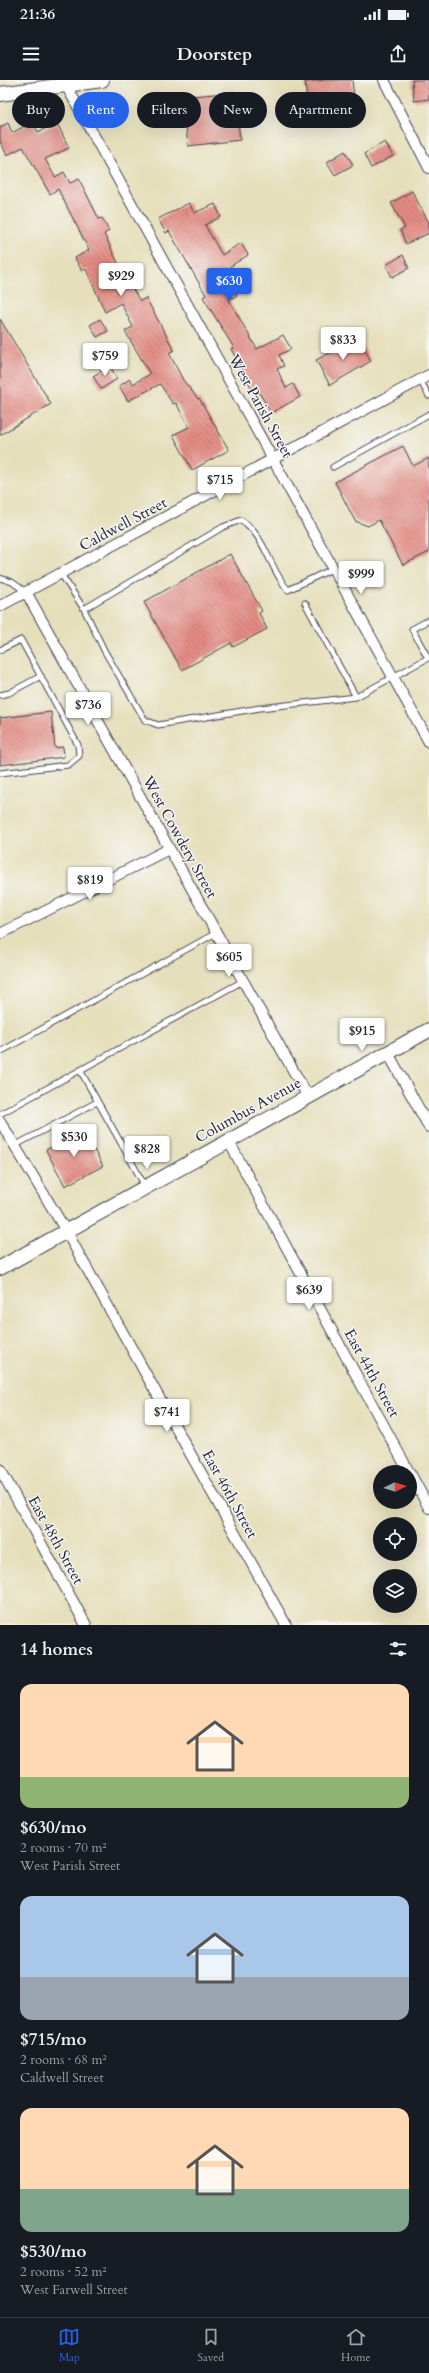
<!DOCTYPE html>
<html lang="en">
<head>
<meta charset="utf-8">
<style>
  :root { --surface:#171b24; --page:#242831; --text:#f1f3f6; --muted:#9ea1a6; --line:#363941; --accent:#2563eb }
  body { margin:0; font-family:Cardo,serif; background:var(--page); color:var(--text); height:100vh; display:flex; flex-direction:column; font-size:15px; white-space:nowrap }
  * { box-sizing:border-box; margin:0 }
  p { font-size:13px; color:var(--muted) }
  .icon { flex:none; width:22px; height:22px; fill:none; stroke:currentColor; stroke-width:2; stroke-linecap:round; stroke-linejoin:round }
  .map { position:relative; height:1545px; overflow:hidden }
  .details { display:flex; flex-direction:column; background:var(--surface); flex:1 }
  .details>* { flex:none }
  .banner { position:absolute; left:12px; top:12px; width:405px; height:36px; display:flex; gap:8px }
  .needle { width:26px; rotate:85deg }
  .buttons { position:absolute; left:373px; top:1385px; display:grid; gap:8px }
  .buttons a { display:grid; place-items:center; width:44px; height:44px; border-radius:50%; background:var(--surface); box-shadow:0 4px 16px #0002; font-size:20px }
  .price { position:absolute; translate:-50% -34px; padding:0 9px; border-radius:4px; background:#fff; color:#222; font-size:13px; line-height:26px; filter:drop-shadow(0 1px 2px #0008) }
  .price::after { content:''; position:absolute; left:50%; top:24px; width:12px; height:9px; margin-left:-6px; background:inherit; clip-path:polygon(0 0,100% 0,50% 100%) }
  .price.current { background:var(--accent); color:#fff }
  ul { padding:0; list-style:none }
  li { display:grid; align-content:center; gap:8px; height:212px; padding:0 20px }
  li span { display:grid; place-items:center; height:124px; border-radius:12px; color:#555 }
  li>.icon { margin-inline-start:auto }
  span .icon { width:72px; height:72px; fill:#fffc; stroke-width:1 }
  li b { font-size:17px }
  h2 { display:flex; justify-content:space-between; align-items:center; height:48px; padding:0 20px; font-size:17px }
  .pill { padding:0 14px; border-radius:18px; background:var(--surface); box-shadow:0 4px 16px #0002; font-size:14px; line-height:36px }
  .pill.current { background:var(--accent); color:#fff }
  .status { display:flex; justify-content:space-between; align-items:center; height:28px; padding:0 20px; background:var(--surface); direction:ltr }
  .status svg { height:11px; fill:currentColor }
  header { display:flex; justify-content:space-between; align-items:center; height:52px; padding:0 20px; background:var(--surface); font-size:18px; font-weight:600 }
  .tabs { display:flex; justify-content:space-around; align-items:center; height:56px; border-top:1px solid var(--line); background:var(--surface); font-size:11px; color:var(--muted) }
  .tabs a { display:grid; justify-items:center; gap:2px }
  .tabs .current { color:var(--accent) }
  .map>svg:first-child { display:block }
</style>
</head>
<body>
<div class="status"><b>21:36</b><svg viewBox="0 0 49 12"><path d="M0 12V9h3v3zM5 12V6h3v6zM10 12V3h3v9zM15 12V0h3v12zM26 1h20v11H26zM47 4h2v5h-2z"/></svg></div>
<header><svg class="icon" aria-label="menu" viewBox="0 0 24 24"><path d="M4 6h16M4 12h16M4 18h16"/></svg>Doorstep<svg class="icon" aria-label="share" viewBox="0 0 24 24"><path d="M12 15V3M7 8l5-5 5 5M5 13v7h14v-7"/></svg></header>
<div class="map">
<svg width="429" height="1545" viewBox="0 0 429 1545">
  <defs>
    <pattern id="building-back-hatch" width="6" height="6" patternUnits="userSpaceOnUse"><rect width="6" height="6" fill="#e38b83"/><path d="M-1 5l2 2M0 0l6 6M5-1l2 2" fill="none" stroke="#b8716c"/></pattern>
  </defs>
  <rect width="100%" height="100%" fill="#f6f6f2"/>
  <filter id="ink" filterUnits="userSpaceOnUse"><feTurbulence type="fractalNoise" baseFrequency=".025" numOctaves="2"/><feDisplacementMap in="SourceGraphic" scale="8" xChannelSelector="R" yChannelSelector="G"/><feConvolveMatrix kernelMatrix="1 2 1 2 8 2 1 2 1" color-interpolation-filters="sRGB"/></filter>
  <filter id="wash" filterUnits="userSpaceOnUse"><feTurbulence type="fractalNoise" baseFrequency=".012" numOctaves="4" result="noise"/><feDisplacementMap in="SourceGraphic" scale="16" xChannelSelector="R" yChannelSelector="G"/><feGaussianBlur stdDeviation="0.9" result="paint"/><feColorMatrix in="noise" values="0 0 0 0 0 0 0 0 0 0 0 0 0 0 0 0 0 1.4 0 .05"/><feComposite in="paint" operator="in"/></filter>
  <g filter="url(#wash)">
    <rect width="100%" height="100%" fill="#e6dfbb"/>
    <g id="blocks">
      <path fill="url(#building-back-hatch)" d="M 325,0 L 352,0 L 356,34 L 339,36 L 338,26 L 308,30 L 305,2 Z
        M 412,0 L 429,0 L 429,19 L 414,21 Z
        M 235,12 L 240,60 L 188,66 L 183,17 Z
        M 32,42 L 38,52 L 57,43 L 69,68 L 45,79 L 55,97 L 64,92 L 70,103 L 79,99 L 99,139 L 102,138 L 109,151 L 104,154 L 123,193 L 140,221 L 146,218 L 174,270 L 169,273 L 183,300 L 198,319 L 199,318 L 229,370 L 192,390 L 173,355 L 189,347 L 176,323 L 173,324 L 160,304 L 128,321 L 119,306 L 130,299 L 133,304 L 150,294 L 125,251 L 133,247 L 121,223 L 105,232 L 86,189 L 82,191 L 75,178 L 89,170 L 58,109 L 50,114 L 23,67 L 7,75 L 0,61 L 0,47 L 8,43 L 12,53 Z
        M 385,62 L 393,76 L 371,88 L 364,74 Z
        M 345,71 L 353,85 L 335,95 L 327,82 Z
        M 412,111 L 429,143 L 429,153 L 406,164 L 400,150 L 405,148 L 391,123 Z
        M 189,123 L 194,133 L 215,124 L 221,137 L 205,145 L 222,175 L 241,163 L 248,175 L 223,191 L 237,215 L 229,220 L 257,269 L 283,255 L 291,269 L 279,275 L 284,286 L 277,289 L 286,308 L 293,304 L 300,317 L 271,333 L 256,307 L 252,309 L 231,269 L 234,268 L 203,217 L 206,215 L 169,151 L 166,153 L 158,139 Z
        M 403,175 L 409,188 L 392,197 L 386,185 Z
        M 0,239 L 51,324 L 0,355 Z
        M 100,239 L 108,251 L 97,257 L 90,245 Z
        M 358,258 L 371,281 L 330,305 L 316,280 Z
        M 110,286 L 117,299 L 101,309 L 93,296 Z
        M 403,366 L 413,386 L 429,378 L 429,472 L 403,485 L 379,440 L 368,446 L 355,441 L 335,402 Z
        M 230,474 L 262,531 L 259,533 L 267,549 L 233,567 L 231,563 L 182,590 L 144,522 Z
        M 51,632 L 55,668 L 63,667 L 64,677 L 0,685 L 0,638 Z
        M 83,1050 L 103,1086 L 65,1106 L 46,1070 Z"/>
    </g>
  </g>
  <g filter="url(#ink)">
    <use href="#blocks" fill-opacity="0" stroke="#3f3e4e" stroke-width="1"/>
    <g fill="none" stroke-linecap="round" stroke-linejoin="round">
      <g stroke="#3f3e4e" stroke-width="7">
        <path id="lane" d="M 420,300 L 429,316
          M 333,387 L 429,334
          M 61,494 L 84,529 L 105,572 L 145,640 L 158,645 L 260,628 L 356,617 L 428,578 L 412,549 L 429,540
          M 0,498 L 12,502 L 26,512
          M 305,523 L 356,617
          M 84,529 L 223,447 L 241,440 C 265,455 270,490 288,510 L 334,488
          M 0,570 L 21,560 L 78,665 L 79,676 L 68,685 L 0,693
          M 0,615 L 9,613 L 41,596
          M 0,972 L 216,853
          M 80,990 L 145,1106
          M 0,1034 L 243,901
          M 14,1066 L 97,1022"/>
      </g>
      <g stroke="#3f3e4e" stroke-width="12">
        <path id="street" d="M 384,0 L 429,88
          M 66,5 L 429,662
          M 26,512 L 308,1017
          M 0,526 L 429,295
          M 0,854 L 169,769
          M 388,973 L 429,1047
          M 0,1041 L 66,1151 L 286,1545
          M 228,1060 L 409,1392
          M 0,1389 L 86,1545
          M 410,1393 L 429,1428"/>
      </g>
      <g stroke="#3f3e4e" stroke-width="16">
        <path id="secondary" d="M 0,14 L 102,0
          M 0,1188 L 429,950"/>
      </g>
      <use href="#lane" stroke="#fff" stroke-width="5"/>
      <use href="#street" stroke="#fff" stroke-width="10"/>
      <use href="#secondary" stroke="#fff" stroke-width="14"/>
    </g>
  </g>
  <g text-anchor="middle" stroke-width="3" stroke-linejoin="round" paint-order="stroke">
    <g font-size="15" fill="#22223b" stroke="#f6f6f2">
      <text transform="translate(261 326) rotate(61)" y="5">West Parish Street</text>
      <text transform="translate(123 444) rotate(-28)" y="5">Caldwell Street</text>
      <text transform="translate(180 757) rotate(61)" y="5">West Cowdery Street</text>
      <text transform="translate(248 1030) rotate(-29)" y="5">Columbus Avenue</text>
      <text transform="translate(372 1293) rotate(61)" y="5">East 44th Street</text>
      <text transform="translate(230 1414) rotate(61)" y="5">East 46th Street</text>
      <text transform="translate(56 1460) rotate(61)" y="5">East 48th Street</text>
    </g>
  </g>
</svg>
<div class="buttons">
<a><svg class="needle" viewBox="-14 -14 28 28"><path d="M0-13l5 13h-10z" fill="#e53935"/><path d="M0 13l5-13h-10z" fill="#9ea1a6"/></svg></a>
<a><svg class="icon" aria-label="locate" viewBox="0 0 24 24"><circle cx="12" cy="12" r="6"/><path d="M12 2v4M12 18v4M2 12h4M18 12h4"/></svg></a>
<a><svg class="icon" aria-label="layers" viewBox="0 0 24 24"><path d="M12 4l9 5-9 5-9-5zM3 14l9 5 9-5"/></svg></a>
</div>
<b class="price" style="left:121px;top:217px">$929</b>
<b class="price current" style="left:229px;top:222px">$630</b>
<b class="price" style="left:343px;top:281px">$833</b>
<b class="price" style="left:105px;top:297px">$759</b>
<b class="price" style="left:220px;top:421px">$715</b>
<b class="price" style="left:361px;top:515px">$999</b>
<b class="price" style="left:88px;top:646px">$736</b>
<b class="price" style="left:90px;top:821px">$819</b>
<b class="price" style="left:229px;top:898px">$605</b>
<b class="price" style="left:362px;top:972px">$915</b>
<b class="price" style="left:74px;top:1078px">$530</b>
<b class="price" style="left:147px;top:1090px">$828</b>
<b class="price" style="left:309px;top:1231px">$639</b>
<b class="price" style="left:167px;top:1353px">$741</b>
<div class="banner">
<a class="pill">Buy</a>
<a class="pill current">Rent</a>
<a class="pill">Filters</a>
<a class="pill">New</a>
<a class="pill">Apartment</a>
</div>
</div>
<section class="details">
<h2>14 homes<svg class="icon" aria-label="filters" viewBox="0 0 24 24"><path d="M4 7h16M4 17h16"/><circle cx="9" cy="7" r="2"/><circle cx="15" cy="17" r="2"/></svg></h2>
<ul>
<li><span style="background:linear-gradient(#ffd9b3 75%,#8fb573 0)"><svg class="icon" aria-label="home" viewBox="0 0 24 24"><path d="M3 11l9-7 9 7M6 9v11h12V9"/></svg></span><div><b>$630/mo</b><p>2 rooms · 70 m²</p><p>West Parish Street</p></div></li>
<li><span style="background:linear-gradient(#a9c7e8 65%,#9aa5b1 0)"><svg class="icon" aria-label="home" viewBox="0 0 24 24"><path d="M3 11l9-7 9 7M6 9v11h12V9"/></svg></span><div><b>$715/mo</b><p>2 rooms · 68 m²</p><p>Caldwell Street</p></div></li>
<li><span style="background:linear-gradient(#ffd9b3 65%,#7fa58c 0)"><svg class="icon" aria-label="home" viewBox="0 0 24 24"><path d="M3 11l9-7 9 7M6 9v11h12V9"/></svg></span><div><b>$530/mo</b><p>2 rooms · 52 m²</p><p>West Farwell Street</p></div></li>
</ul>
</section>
<nav class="tabs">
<a class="current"><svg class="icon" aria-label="map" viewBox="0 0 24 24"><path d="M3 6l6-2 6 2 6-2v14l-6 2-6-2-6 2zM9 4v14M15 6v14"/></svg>Map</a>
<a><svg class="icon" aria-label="saved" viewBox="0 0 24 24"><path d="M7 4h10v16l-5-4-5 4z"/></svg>Saved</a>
<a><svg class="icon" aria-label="home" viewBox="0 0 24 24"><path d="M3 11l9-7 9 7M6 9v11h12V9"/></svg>Home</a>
</nav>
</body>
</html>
